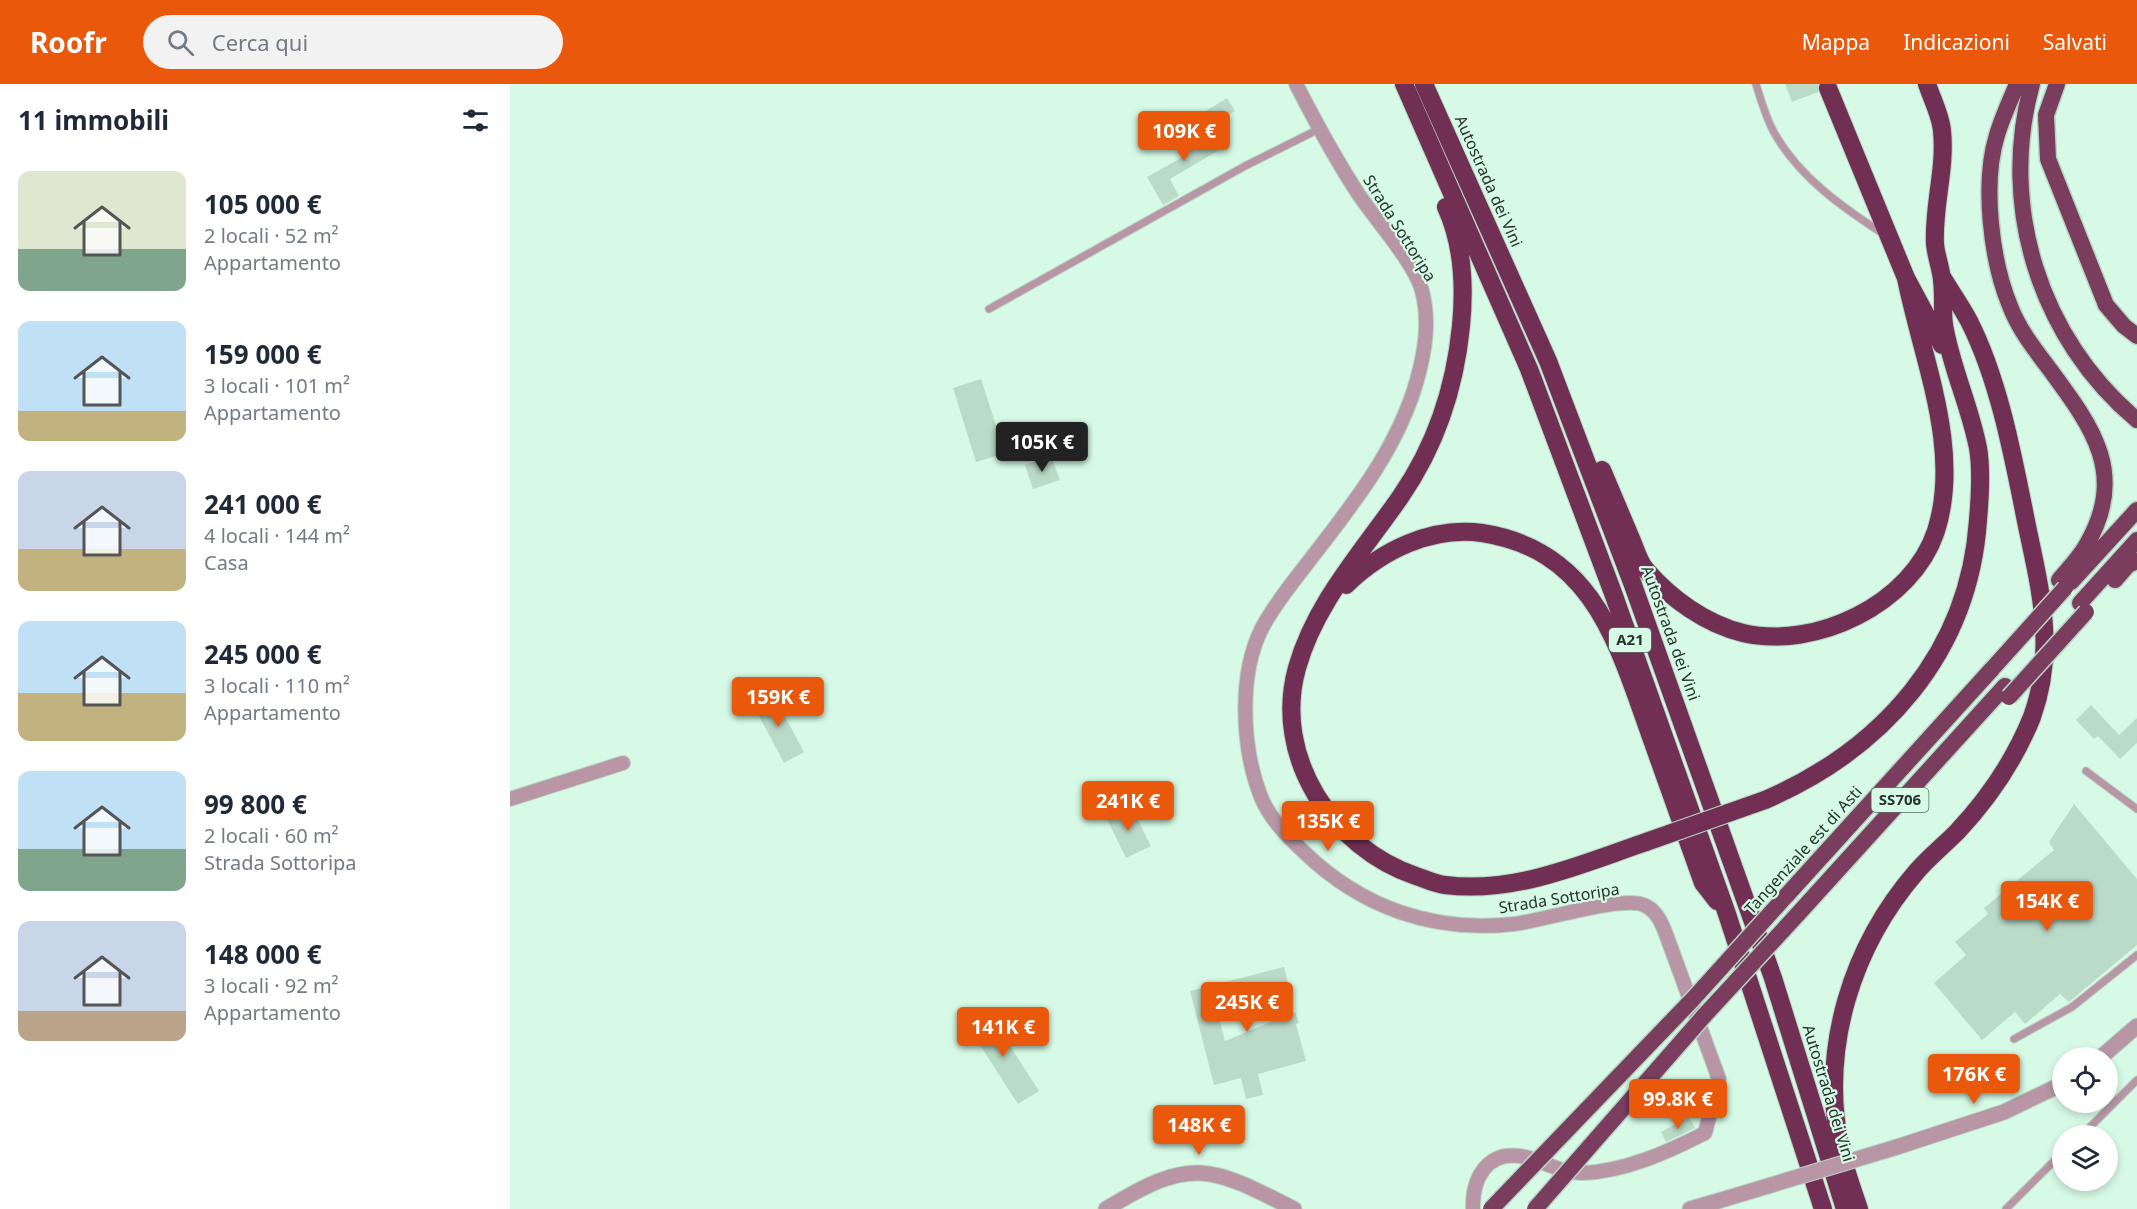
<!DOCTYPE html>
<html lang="it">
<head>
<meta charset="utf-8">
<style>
  :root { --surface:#fff; --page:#f2f2f3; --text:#1f2937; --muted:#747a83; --accent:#ea580c }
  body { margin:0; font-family:"Noto Sans",sans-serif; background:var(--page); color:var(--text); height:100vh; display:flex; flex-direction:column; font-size:22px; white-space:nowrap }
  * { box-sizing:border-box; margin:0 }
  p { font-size:20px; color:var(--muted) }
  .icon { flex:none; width:33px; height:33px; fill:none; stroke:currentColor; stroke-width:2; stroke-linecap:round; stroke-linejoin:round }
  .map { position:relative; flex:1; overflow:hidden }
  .sheet { display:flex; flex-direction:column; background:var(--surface); width:510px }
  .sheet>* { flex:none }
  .tools { position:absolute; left:1542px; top:963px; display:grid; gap:12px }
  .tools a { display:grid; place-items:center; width:66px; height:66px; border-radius:50%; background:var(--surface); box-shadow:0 3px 9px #0003; font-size:30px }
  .price { position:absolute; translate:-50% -51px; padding:0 14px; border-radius:6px; background:var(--accent); color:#fff; font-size:20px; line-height:39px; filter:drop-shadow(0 2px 3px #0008) }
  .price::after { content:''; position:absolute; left:50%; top:36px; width:18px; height:14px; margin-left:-9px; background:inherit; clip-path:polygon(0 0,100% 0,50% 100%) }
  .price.active { background:#222; color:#fff }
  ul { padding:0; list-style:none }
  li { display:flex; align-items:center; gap:18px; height:150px; padding:0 18px }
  li span { display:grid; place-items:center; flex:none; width:168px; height:120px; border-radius:12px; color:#555 }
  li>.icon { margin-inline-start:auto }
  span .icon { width:72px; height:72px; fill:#fffc; stroke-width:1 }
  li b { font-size:26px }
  h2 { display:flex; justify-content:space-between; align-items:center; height:72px; padding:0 18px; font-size:26px }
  header { display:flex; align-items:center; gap:36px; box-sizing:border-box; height:84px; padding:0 30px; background:var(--accent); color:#fff }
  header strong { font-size:28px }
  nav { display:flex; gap:33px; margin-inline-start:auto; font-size:21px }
  .search { width:420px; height:54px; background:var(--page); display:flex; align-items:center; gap:15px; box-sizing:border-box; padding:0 21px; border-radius:33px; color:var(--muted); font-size:22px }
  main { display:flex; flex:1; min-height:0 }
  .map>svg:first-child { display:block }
</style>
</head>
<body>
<header>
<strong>Roofr</strong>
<div class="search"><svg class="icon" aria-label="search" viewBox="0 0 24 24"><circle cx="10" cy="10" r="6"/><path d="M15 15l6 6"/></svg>Cerca qui</div>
<nav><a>Mappa</a><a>Indicazioni</a><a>Salvati</a></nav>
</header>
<main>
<section class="sheet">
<h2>11 immobili<svg class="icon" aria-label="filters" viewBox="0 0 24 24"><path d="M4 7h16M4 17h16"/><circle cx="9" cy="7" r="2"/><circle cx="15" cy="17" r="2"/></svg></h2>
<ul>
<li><span style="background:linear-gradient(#dfe7d0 65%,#7fa58c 0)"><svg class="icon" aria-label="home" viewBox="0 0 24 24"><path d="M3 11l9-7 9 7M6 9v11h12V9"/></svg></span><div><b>105 000 €</b><p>2 locali · 52 m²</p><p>Appartamento</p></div></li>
<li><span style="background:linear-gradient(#bfe0f5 75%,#c2b280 0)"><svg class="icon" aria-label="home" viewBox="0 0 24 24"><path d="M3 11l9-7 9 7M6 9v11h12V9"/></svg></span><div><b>159 000 €</b><p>3 locali · 101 m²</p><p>Appartamento</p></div></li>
<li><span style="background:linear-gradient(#c9d6e8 65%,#c2b280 0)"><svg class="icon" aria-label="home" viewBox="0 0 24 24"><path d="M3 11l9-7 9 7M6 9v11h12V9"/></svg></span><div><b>241 000 €</b><p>4 locali · 144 m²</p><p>Casa</p></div></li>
<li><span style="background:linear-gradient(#bfe0f5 60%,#c2b280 0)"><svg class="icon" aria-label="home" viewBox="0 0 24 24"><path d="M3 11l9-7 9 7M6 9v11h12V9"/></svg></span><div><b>245 000 €</b><p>3 locali · 110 m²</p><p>Appartamento</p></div></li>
<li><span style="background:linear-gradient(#bfe0f5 65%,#7fa58c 0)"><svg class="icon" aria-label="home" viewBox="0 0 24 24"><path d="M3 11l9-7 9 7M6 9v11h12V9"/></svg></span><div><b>99 800 €</b><p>2 locali · 60 m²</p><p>Strada Sottoripa</p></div></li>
<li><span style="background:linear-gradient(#c9d6e8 75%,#b9a48a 0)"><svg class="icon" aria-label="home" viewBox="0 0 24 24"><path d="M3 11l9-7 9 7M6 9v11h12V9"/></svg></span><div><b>148 000 €</b><p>3 locali · 92 m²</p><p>Appartamento</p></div></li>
</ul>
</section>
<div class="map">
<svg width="1627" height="1125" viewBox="0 0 1627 1125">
  <rect width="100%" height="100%" fill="#d6fae5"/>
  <path fill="#bbdbc9" d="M 1275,0 L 1308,0 L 1308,8 L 1282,18 Z
    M 717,14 L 725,27 L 704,40 L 696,27 Z
    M 697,41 L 711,65 L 660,95 L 669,112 L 653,121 L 637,93 L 671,74 L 664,60 Z
    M 471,295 L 495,369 L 466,378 L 443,304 Z
    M 541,372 L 550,396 L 523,405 L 515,381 Z
    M 263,610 L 294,668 L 274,679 L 243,621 Z
    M 1581,621 L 1609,651 L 1627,634 L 1627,659 L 1610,675 L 1588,652 L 1584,655 L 1566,636 Z
    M 1564,720 L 1627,795 L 1627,861 L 1559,918 L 1550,910 L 1515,940 L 1505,928 L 1472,956 L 1424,899 L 1456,871 L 1445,858 L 1478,830 L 1474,824 L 1544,766 L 1539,758 Z
    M 620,721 L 641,762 L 616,774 L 596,733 Z
    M 774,883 L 779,903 L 706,923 L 715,957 L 785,928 L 789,939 L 786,940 L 796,977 L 748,990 L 753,1011 L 736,1015 L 731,994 L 704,1001 L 680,907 Z
    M 478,928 L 529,1007 L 508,1020 L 457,941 Z
    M 1179,1033 L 1185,1044 L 1156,1058 L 1151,1048 Z"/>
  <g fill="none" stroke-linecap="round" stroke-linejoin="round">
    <g stroke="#b6d6c4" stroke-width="9">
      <path id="service" d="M 1246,0 C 1251,17 1257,37 1266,52 C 1291,94 1332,123 1372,149
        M 479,225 L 735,82 L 811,44
        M 1576,687 L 1627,725
        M 1504,955 L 1562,923 L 1627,871
        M 1571,1052 L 1627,996
        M 1496,1125 L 1552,1069"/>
    </g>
    <g stroke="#b6d6c4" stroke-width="16">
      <path id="minor" d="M 786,0 C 805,37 826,76 849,111 C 866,136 906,181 912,207 C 920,237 915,267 907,296 C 887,367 840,424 796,481 C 780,502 764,521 752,544 C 728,591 732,665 751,713 C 760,735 777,752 794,768 C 852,824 924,849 1004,840 C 1032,837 1116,810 1136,822 C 1148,828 1153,842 1157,853 L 1209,995 L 1195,1049 C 1158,1068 1116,1087 1073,1089 C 1050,1090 1032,1075 1010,1072 C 976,1067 962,1096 963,1125
        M 0,715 L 113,679"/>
    </g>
    <g stroke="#b6d6c4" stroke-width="17">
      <path id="tertiary" d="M 1590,974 L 1627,942
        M 1387,1063 L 1494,1028 L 1552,1000
        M 596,1125 C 681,1073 698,1081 784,1125
        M 1180,1125 L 1208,1117"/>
    </g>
    <g stroke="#b6d6c4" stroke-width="19">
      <path id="trunk" d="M 1507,0 C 1500,17 1492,34 1487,51 C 1472,99 1481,176 1500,222 C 1509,246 1526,267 1541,287 C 1583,344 1617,390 1577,460 C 1570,473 1558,485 1549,496
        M 1522,0 C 1488,122 1530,255 1627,336
        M 1547,0 L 1536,31 L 1538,75 L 1596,221 L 1614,242 L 1627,252
        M 1605,496 L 1618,481 L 1627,477
        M 1561,498 L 1627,426
        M 1570,519 L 1627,456
        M 1276,812 L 1482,585
        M 1287,831 L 1495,602"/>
    </g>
    <g stroke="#b6d6c4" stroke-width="20">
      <path id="motorway" d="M 894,0 L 1019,285 L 1103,509 L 1217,830 L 1313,1125
        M 914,0 L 1038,277 L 1123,501 L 1263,894 L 1335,1125
        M 1318,4 L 1396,194 L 1432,261
        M 936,123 C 953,160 955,201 951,242 C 945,303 926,361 891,412 C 853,467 805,519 787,584 C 762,673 823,764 906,792 C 915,795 925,800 935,801 C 1005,810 1071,780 1136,758
        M 1092,386 C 1102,410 1112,433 1122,457 C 1126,466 1129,478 1136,486 C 1161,515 1196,540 1233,549 C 1305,566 1402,520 1426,447 C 1452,365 1412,275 1396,194
        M 836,501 C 872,466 922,442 972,449 C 1084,466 1108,561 1141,653 C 1158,702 1176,750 1193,799 L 1207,817
        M 1255,716 C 1373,665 1459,569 1468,436 C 1470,413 1472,386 1468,364 C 1460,322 1441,283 1434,241 C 1432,226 1434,211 1432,196 C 1431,184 1426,172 1425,160 C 1423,122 1436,85 1432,47 C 1431,32 1422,15 1417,0
        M 1349,1125 C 1342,1104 1334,1083 1330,1062 C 1310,963 1342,862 1407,787 C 1419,773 1434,761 1447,748 C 1478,715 1505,675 1522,633 C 1532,605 1536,573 1534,543 C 1532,507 1523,472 1516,437 C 1503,372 1489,296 1459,237 C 1451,222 1441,208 1432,193"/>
    </g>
    <use href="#service" stroke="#b896a6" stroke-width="7"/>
    <use href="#minor" stroke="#b896a6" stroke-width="14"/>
    <use href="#tertiary" stroke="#b896a6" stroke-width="15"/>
    <use href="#trunk" stroke="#7a3d5e" stroke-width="16"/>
    <use href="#motorway" stroke="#702f53" stroke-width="18"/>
    <g stroke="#b6d6c4" stroke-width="17" stroke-linecap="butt">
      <path id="tertiary-bridge" d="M 1208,1117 L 1387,1063"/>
    </g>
    <g stroke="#b6d6c4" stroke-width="19" stroke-linecap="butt">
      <path id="trunk-bridge" d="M 1482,585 L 1555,504
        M 1499,613 L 1576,528
        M 981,1125 L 1183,915 L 1276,812
        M 1025,1125 L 1193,933 L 1287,831"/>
    </g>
    <g stroke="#b6d6c4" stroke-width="20" stroke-linecap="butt">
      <path id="motorway-bridge" d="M 1136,758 L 1255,716"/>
    </g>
    <use href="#tertiary-bridge" stroke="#b896a6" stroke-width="15"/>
    <use href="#trunk-bridge" stroke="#7a3d5e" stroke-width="16"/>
    <use href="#motorway-bridge" stroke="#702f53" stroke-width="18"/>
  </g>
  <g text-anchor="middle" stroke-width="4.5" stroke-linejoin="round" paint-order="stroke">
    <g fill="#d6fae5" stroke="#5a6f63" stroke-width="1.5">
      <rect x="1099" y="544" width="42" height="24" rx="4.5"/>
      <rect x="1361.5" y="704" width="57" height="24" rx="4.5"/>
    </g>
    <g font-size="15" font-weight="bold" fill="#25332b">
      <text x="1120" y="561">A21</text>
      <text x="1390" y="721">SS706</text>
    </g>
    <g font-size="16" fill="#25332b" stroke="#d6fae5">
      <text transform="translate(979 97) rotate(66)" y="6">Autostrada dei Vini</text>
      <text transform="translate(890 144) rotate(58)" y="6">Strada Sottoripa</text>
      <text transform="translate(1161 549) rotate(70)" y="6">Autostrada dei Vini</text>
      <text transform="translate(1293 766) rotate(-48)" y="6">Tangenziale est di Asti</text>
      <text transform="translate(1049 814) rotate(-9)" y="6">Strada Sottoripa</text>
      <text transform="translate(1319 1009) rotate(73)" y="6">Autostrada dei Vini</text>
    </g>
  </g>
</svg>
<div class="tools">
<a><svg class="icon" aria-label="locate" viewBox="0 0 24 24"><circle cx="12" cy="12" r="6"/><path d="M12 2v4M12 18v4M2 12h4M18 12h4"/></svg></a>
<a><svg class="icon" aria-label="layers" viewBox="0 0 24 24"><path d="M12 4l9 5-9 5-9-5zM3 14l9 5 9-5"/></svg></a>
</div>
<b class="price" style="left:674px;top:78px">109K €</b>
<b class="price active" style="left:532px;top:389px">105K €</b>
<b class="price" style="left:268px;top:644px">159K €</b>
<b class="price" style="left:618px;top:748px">241K €</b>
<b class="price" style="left:818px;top:768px">135K €</b>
<b class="price" style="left:1537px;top:848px">154K €</b>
<b class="price" style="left:737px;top:949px">245K €</b>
<b class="price" style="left:493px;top:974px">141K €</b>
<b class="price" style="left:1464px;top:1021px">176K €</b>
<b class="price" style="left:1168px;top:1046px">99.8K €</b>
<b class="price" style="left:689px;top:1072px">148K €</b>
</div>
</main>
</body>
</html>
